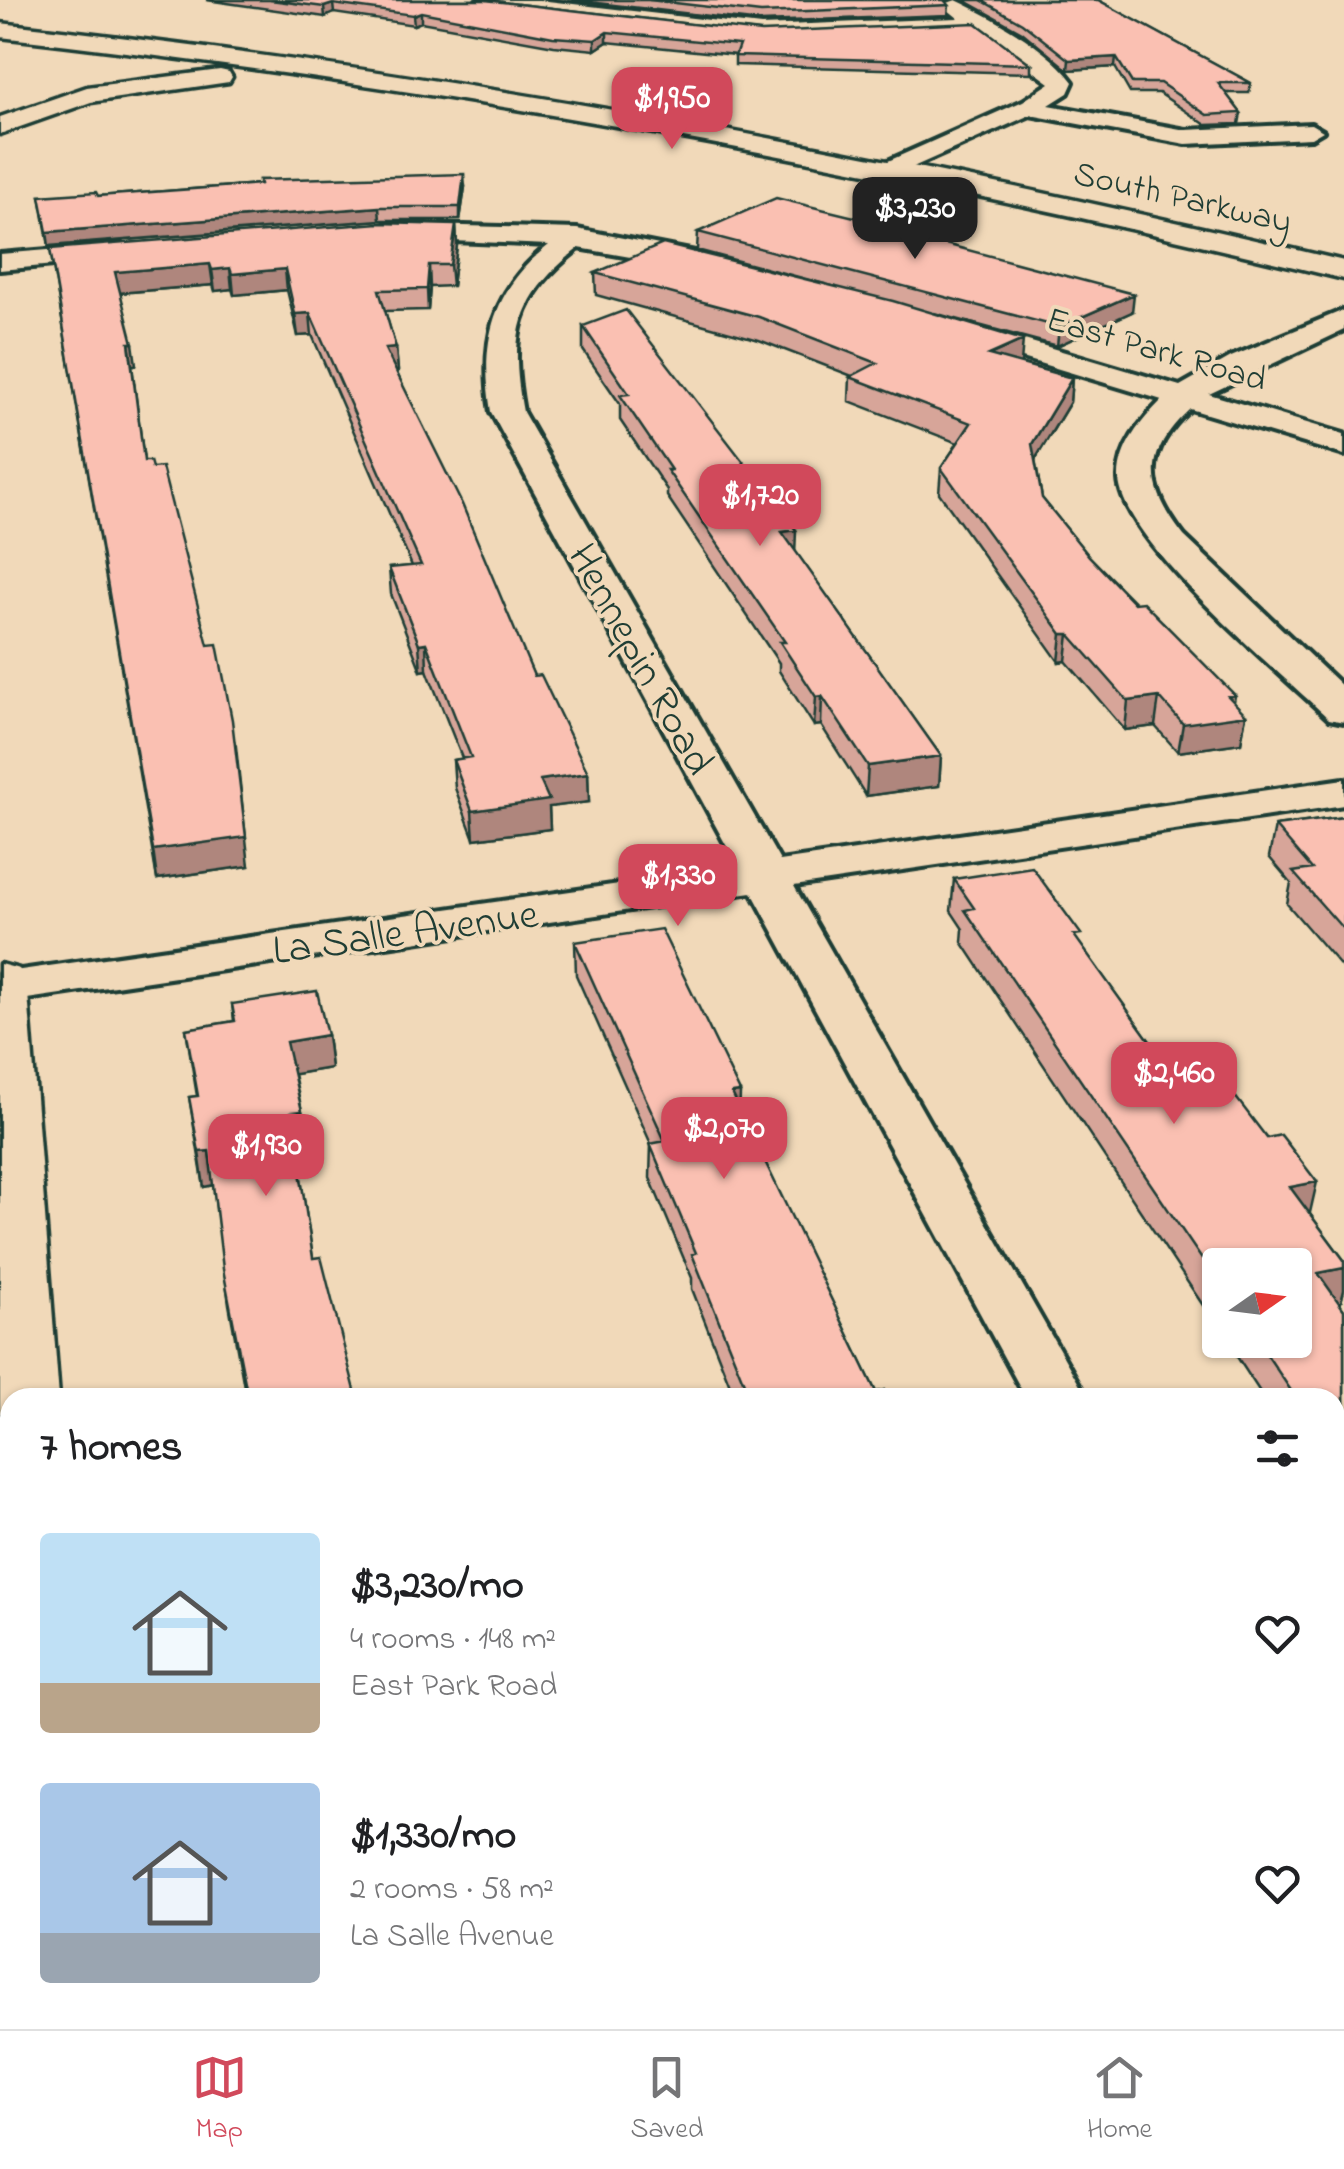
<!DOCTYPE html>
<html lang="en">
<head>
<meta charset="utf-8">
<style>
  :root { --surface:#fff; --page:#f6f6f6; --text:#202124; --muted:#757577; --line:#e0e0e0; --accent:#d1495b }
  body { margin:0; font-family:"Indie Flower",sans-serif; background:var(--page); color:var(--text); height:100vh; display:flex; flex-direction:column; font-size:38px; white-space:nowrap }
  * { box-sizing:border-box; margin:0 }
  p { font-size:32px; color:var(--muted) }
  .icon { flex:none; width:55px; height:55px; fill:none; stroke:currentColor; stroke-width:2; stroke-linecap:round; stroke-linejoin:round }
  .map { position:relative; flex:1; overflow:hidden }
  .drawer { position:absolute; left:0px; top:1388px; width:1345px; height:642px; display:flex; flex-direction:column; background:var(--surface); border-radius:30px 30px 0 0; box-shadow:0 2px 8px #0004 }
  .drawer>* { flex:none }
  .needle { width:65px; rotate:76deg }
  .buttons { position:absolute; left:1202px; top:1248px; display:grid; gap:20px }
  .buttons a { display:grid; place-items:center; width:110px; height:110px; border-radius:10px; background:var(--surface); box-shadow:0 2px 8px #0004; font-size:50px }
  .price { position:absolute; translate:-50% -85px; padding:0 22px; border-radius:20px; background:var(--accent); color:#fff; font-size:32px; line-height:65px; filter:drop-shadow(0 2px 5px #0008) }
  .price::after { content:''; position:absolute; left:50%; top:60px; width:30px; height:22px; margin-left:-15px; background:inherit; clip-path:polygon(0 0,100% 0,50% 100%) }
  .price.current { background:#222; color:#fff }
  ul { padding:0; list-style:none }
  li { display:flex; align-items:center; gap:30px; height:250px; padding:0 40px }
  li span { display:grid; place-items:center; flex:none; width:280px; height:200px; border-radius:10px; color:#555 }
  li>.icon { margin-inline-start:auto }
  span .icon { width:120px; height:120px; fill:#fffc; stroke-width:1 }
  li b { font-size:42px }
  h2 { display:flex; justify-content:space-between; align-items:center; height:120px; padding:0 40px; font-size:42px }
  .tab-bar { display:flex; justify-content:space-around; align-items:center; height:140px; border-top:2px solid var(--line); background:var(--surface); font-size:28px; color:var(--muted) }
  .tab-bar a { display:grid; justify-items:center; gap:5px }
  .tab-bar .current { color:var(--accent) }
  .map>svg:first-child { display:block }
</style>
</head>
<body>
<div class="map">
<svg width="1344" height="2029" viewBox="0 0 1344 2029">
  <rect width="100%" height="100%" fill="#f1d9b9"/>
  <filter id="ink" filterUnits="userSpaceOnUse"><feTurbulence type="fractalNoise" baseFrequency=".01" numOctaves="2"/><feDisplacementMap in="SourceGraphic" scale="20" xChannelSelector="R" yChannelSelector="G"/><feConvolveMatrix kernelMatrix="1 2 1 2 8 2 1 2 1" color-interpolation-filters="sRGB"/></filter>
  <g filter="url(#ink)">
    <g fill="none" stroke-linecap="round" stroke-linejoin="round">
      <g stroke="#1f3d34" stroke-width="8">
        <path id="minor" d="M 477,0 L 539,0 L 761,26 L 958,18 L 942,5 L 956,0 C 994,18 1048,48 1073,82 L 1068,93 L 1049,105 L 1186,130 L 1311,124 L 1323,131 L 1311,138 L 1186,144 L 1030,115 L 895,175 L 886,172 L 882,167 L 886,162 L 1023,101 L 1050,83 L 976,29 L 761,38 L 487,6 Z
          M 389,224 L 577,229 L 716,256 L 730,264 L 716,272 L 579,248 C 516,297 509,336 523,412 L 780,861 L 1344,779 L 1344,805 L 794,886 L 1087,1398 L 1026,1398 L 752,892 L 0,1003 L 0,973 L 738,867 L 491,412 C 480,343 491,290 549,245 L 379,238 L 376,232 L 379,226 Z
          M 120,244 L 134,252 L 130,258 L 0,270 L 0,254 Z
          M 1344,310 L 1344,330 L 1209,394 L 1344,434 L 1344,455 L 1190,409 C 1142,453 1146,487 1184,536 L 1344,688 L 1344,722 L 1329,719 C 1281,673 1122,542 1119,479 C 1118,448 1141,421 1162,400 L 946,335 L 942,329 L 957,320 L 1180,386 L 1231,357 Z
          M 1335,1865 L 1344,1868 L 1344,1949 L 1335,1946 Z"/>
      </g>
      <g stroke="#1f3d34" stroke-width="7">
        <path id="tertiary" d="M 0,964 L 19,969 L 27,980 L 59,1398 L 10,1398 L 10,1418 L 0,1413 Z
          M 18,2020 L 106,2020 L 107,2029 L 19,2029 Z"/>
      </g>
      <g stroke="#1f3d34" stroke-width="7">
        <path id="secondary" d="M 0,23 C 454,73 900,155 1344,261 L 1344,279 C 900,171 454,88 0,37 Z
          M 220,70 L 229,72 L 232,77 L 229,82 L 91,102 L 0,134 L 0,117 L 87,87 Z"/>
      </g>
      <use href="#minor" fill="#f1d9b9" fill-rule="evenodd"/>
      <use href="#tertiary" fill="#f1d9b9" fill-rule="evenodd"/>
      <use href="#secondary" fill="#f1d9b9" fill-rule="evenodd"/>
    </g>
    <path fill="#d7a599" stroke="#1f3d34" stroke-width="2.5" d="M 206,0 L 485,0 L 1031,64 L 1031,73 L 735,65 L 735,55 L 607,42 L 595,50 L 554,46 L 421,22 L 414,25 L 334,13 L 325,17 Z
      M 571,0 L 948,0 L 945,1 L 949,5 L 948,15 L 761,22 Z
      M 964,0 L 1098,0 L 1251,83 L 1249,93 L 1225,93 L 1241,113 L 1239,124 L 1206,125 L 1159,93 L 1130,93 L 1115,67 L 1068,70 L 1022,32 Z
      M 259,180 L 465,187 L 460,220 L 380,220 L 49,246 L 40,196 L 98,196 L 259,184 Z
      M 456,225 L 457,245 L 452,286 L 430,287 L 428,310 L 385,311 L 396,348 L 398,371 L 396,371 L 534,676 L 588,773 L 589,802 L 549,807 L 550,829 L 474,839 L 455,788 L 453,760 L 462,758 L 427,670 L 421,671 L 391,594 L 389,568 L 412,566 L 312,335 L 298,336 L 287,290 L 234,295 L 232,289 L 215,291 L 213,285 L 120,293 L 136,365 L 132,365 L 144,461 L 249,866 L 157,879 L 50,249 Z
      M 698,232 L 937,242 L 1132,312 L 1057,346 L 934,313 L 1021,363 L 1020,363 L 1072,378 L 1070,402 L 1035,460 L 1042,498 L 1089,556 L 1246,715 L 1241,743 L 1178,752 L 1155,726 L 1125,730 L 1066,661 L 1059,662 L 939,493 L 941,468 L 958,443 L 849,401 L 850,377 L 852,376 L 759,340 L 596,295 L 595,273 L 836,287 L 697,250 Z
      M 583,326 L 795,551 L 941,756 L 939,786 L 866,796 L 821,725 L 814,726 L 779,671 L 779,663 L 667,496 L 667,490 L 620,420 L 620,404 L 583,350 Z
      M 1344,817 L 1344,970 L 1287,904 L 1291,883 L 1269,857 L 1275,826 Z
      M 954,879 L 1080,944 L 1182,1086 L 1310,1214 L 1344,1260 L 1344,1290 L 1341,1302 L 1339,1303 L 1344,1310 L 1344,1518 L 1335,1504 L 1335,1398 L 1264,1398 L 1226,1340 L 1295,1340 L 1220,1265 L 1220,1331 L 962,942 L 963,929 L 951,911 Z
      M 575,942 L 740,1092 L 739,1110 L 876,1392 L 888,1398 L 735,1398 L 692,1289 L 692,1278 L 650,1178 L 651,1144 L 576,975 Z
      M 232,1004 L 327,1035 L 331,1068 L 294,1074 L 302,1111 L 306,1145 L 296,1146 L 313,1258 L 357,1398 L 246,1398 L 229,1304 L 213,1185 L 204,1187 L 189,1097 L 197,1096 L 186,1029 L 234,1021 Z
      M 1040,2020 L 1184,2020 L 1188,2029 L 1044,2029 Z"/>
    <path fill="#af867d" stroke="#1f3d34" stroke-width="2.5" d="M 333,4 L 334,13 L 325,17 L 324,7 Z
      M 421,12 L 421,22 L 414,25 L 413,15 Z
      M 607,32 L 607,42 L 595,50 L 595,40 Z
      M 1116,57 L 1115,67 L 1068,70 L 1069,60 Z
      M 464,174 L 465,187 L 460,220 L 460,207 Z
      M 379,207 L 380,220 L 49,246 L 47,232 Z
      M 456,225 L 457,245 L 452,286 L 450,265 Z
      M 210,264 L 213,285 L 118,293 L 115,272 Z
      M 429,265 L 430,287 L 428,310 L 427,289 Z
      M 230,268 L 232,289 L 215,291 L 212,270 Z
      M 285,269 L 287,290 L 234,295 L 232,274 Z
      M 1134,294 L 1132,312 L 1057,346 L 1059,327 Z
      M 310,313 L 312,335 L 298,336 L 295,314 Z
      M 1023,340 L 1021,363 L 988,378 L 989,355 Z
      M 129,343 L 133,343 L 136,365 L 132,365 Z
      M 396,348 L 398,371 L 386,372 L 385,349 Z
      M 1072,378 L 1070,402 L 1030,468 L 1032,444 Z
      M 796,530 L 795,557 L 782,532 Z
      M 1062,634 L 1069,634 L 1066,661 L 1059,662 Z
      M 426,643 L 427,670 L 421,671 L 419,644 Z
      M 1235,695 L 1232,717 L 1246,715 L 1241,743 L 1178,752 L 1183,724 L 1228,696 Z
      M 822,696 L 821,725 L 814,726 L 816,697 Z
      M 1159,697 L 1155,726 L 1125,730 L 1128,701 Z
      M 236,747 L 249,866 L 157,879 L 153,850 Z
      M 941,756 L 939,786 L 866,796 L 868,766 Z
      M 588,773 L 589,802 L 549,807 L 550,829 L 474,839 L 472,811 L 540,780 Z
      M 327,1035 L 331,1068 L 290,1075 L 286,1042 Z
      M 740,1092 L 739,1126 L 732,1093 Z
      M 302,1111 L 306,1145 L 295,1147 L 291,1112 Z
      M 209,1151 L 214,1185 L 204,1187 L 199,1152 Z
      M 1317,1182 L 1309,1217 L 1290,1187 Z
      M 1344,1268 L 1344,1290 L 1341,1302 L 1310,1308 L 1318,1273 Z"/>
    <path fill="#fac0b2" stroke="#1f3d34" stroke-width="2.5" d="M 270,0 L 485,0 L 761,32 L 976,23 L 1031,64 L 735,56 L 739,45 L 607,32 L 595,40 L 553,37 L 421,12 L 413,15 L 333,4 L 324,7 Z
      M 649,0 L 944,0 L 949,5 L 761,13 Z
      M 981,0 L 1098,0 L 1251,83 L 1218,83 L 1241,113 L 1207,115 L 1160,83 L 1132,83 L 1116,57 L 1069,60 L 1022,23 Z
      M 464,174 L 460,207 L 379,207 L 47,232 L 40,196 L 96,192 L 98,196 L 260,184 L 259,180 Z
      M 776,198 L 937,237 L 930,240 L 1134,294 L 1059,327 L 698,232 Z
      M 379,223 L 456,225 L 450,265 L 429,265 L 427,289 L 379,290 L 396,348 L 385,349 L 462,504 L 534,676 L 541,675 L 588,773 L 540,780 L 549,800 L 472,811 L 453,760 L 471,757 L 426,643 L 419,644 L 389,568 L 421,565 L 310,313 L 295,314 L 285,269 L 232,274 L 230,268 L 212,270 L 210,264 L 115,272 L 133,343 L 129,343 L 144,461 L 150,461 L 152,468 L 162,467 L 208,645 L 217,644 L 232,720 L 246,837 L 153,850 L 50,249 Z
      M 663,244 L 893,301 L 1023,340 L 989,355 L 1072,378 L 1032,444 L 1042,498 L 1089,556 L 1134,603 L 1143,602 L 1235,695 L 1228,696 L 1246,715 L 1183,724 L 1159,697 L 1128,701 L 1069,634 L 1062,634 L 941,468 L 971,423 L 850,377 L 877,363 L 759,317 L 595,273 Z
      M 626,310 L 796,530 L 782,532 L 941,756 L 868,766 L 822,696 L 816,697 L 780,642 L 785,642 L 667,470 L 671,470 L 620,395 L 629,394 L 583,326 Z
      M 1344,817 L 1344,930 L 1293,872 L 1312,869 L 1275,826 Z
      M 1032,867 L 1081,934 L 1074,935 L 1182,1086 L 1222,1079 L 1267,1138 L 1281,1135 L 1317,1182 L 1290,1187 L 1344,1260 L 1344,1268 L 1318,1273 L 1344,1310 L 1344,1468 L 1335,1455 L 1335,1398 L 1296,1398 L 1257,1340 L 1295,1340 L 1295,1265 L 1220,1265 L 1220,1286 L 965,910 L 974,908 L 954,879 Z
      M 661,929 L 740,1092 L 732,1093 L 876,1392 L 885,1390 L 888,1398 L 750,1398 L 692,1254 L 696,1253 L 650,1144 L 665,1141 L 575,942 Z
      M 317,991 L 327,1035 L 286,1042 L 302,1111 L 291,1112 L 313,1258 L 321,1257 L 357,1398 L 248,1398 L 223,1269 L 209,1151 L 199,1152 L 189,1097 L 198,1096 L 186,1029 L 235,1021 L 232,1004 Z
      M 345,2020 L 473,2020 L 474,2029 L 352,2029 L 351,2025 L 346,2026 Z
      M 1061,2020 L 1184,2020 L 1188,2029 L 1065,2029 Z"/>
  </g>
  <g text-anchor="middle" stroke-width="8" stroke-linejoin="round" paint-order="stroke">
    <g font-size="35" fill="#1f3d34" stroke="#f1d9b9">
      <text transform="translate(1183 196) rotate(13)" y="12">South Parkway</text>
      <text transform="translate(1157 348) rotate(16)" y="12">East Park Road</text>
    </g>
    <g font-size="42" fill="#1f3d34" stroke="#f1d9b9">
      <text transform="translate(643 658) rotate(61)" y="15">Hennepin Road</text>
      <text transform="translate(405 930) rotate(-8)" y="15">La Salle Avenue</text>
    </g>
  </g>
</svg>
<div class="buttons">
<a><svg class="needle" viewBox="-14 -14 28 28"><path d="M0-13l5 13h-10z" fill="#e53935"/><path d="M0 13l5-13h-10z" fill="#757577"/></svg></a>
</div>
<b class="price" style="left:672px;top:152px">$1,950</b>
<b class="price current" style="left:915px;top:262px">$3,230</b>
<b class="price" style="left:760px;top:549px">$1,720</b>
<b class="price" style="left:678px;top:929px">$1,330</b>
<b class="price" style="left:1174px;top:1127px">$2,460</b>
<b class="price" style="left:724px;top:1182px">$2,070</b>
<b class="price" style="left:266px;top:1199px">$1,930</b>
<section class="drawer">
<h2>7 homes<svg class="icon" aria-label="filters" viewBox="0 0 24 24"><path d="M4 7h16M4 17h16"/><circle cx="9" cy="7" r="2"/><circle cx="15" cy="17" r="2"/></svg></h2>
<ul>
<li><span style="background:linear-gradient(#bfe0f5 75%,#b9a48a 0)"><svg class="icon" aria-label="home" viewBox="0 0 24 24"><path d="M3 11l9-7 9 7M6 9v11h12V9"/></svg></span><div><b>$3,230/mo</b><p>4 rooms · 148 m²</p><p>East Park Road</p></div><svg class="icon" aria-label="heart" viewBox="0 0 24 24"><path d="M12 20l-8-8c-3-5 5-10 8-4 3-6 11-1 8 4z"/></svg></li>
<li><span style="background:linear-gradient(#a9c7e8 75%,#9aa5b1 0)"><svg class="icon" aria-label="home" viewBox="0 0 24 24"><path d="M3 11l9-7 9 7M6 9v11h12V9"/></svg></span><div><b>$1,330/mo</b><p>2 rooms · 58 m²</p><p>La Salle Avenue</p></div><svg class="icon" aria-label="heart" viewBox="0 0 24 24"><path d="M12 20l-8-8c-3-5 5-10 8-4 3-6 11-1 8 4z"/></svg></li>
</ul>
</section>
</div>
<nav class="tab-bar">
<a class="current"><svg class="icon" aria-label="map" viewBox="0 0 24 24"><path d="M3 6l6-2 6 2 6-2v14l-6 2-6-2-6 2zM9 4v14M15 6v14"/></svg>Map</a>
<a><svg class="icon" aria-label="saved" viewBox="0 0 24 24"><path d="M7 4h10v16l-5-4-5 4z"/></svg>Saved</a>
<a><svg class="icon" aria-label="home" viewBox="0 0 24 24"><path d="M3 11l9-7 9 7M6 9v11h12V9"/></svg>Home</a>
</nav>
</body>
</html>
